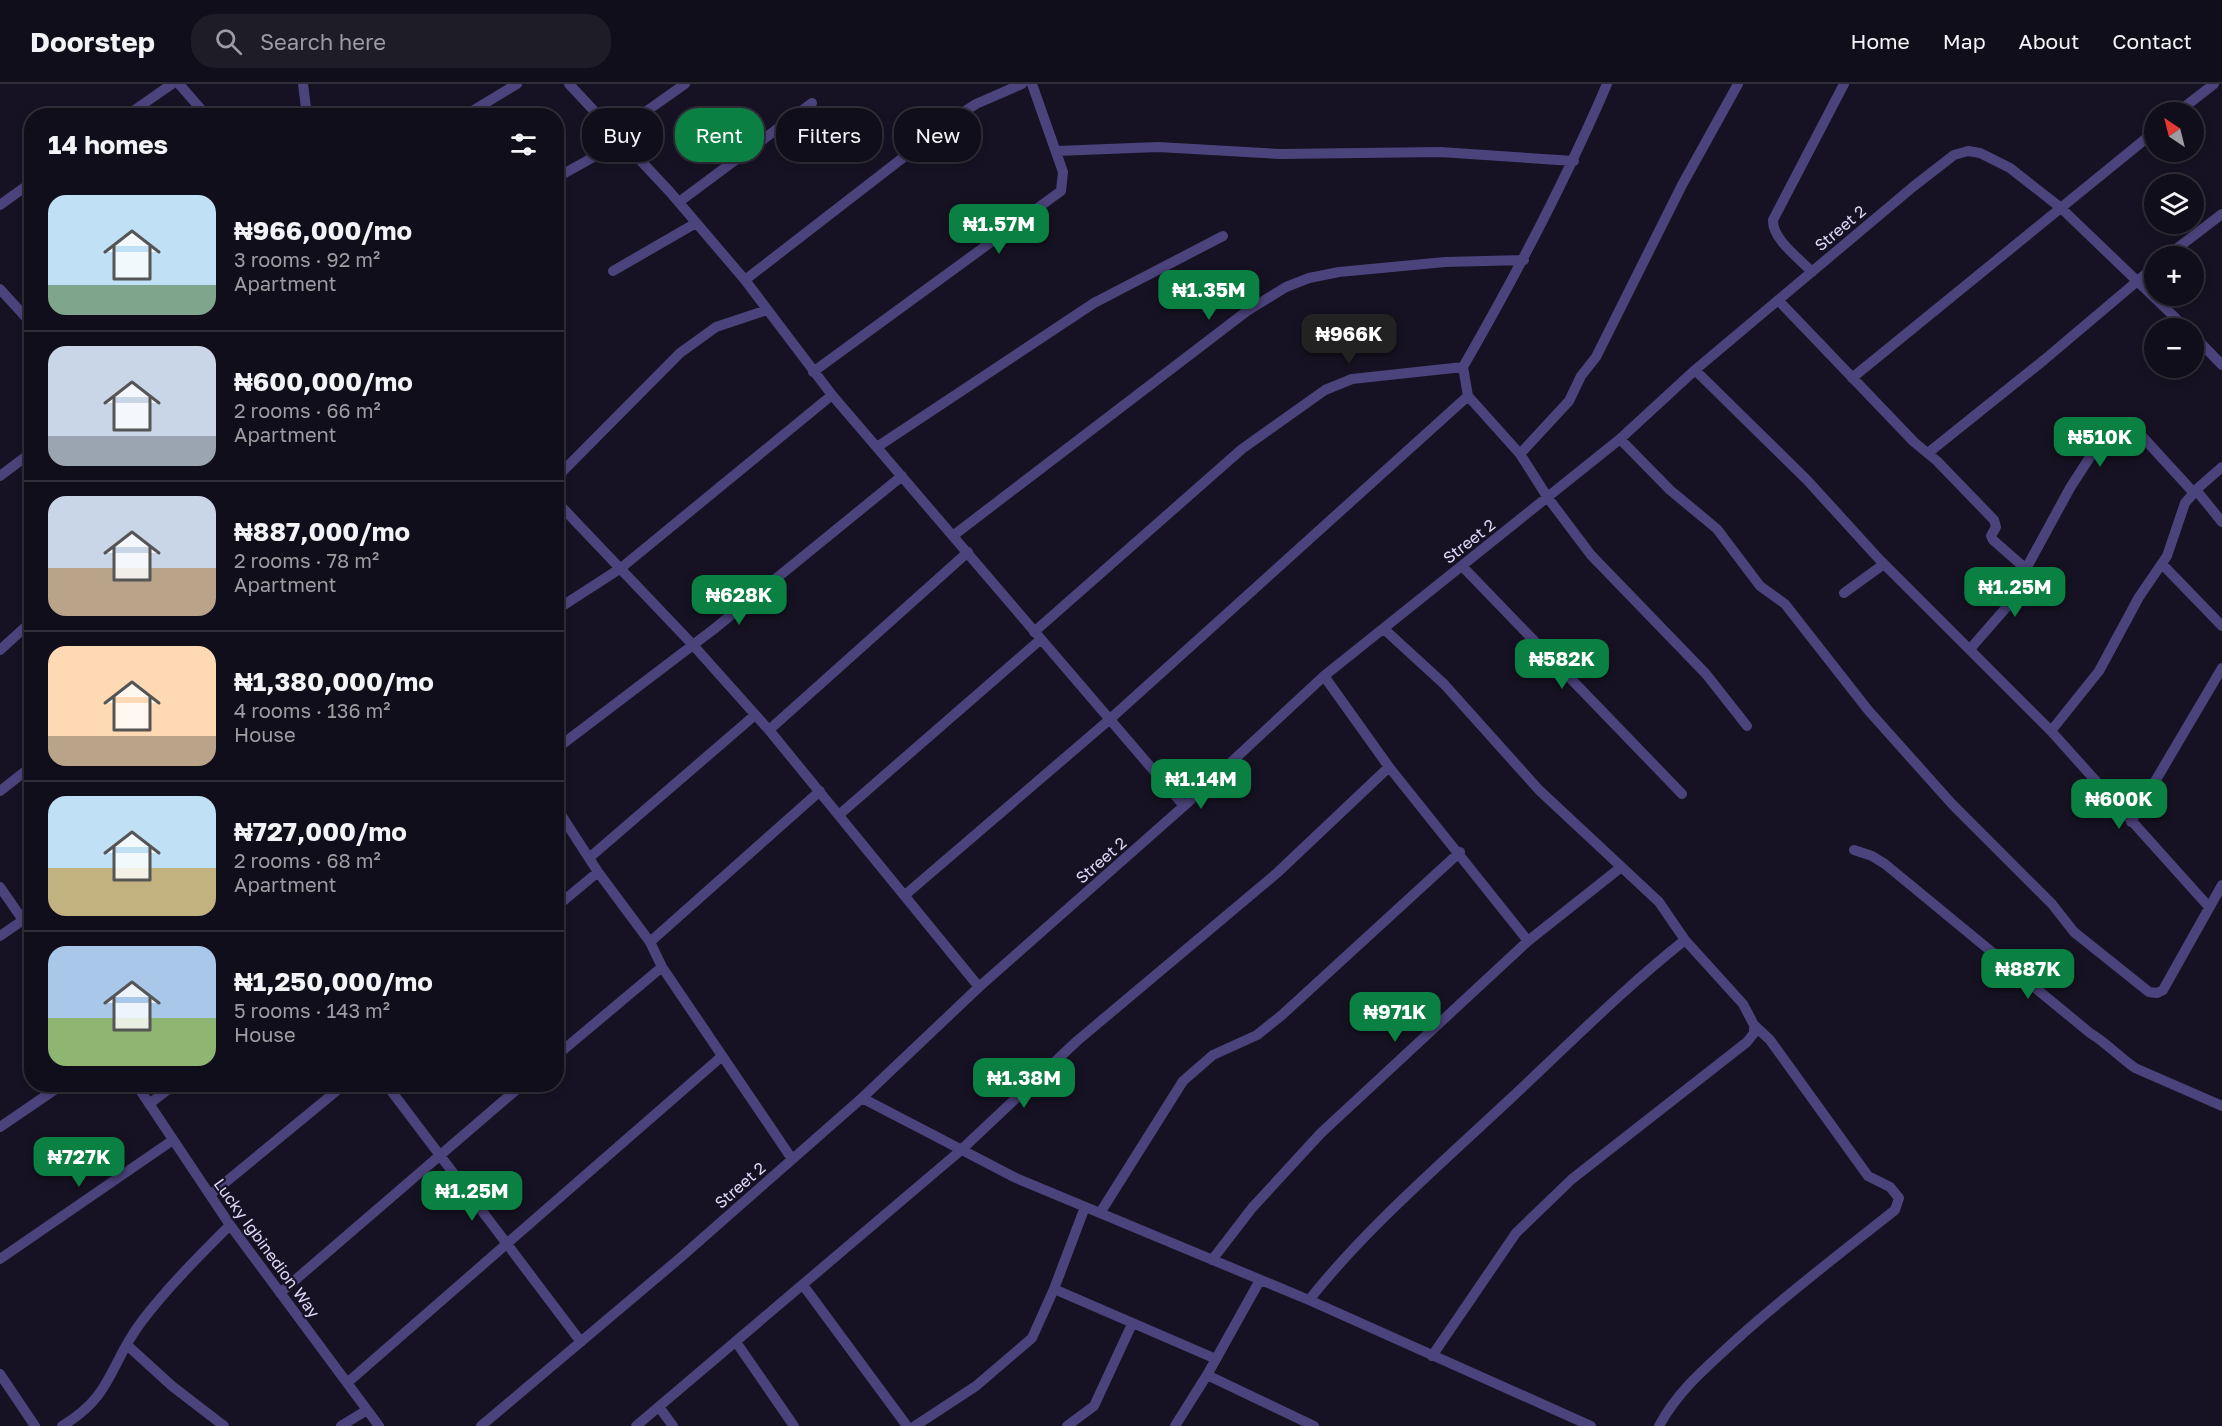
<!DOCTYPE html>
<html lang="en">
<head>
<meta charset="utf-8">
<style>
  :root { --surface:#100e1a; --page:#1e1c27; --text:#f1f3f6; --muted:#9c9ca2; --line:#302e39; --accent:#0b8043 }
  body { margin:0; font-family:"Golos Text",sans-serif; background:var(--page); color:var(--text); height:100vh; display:flex; flex-direction:column; font-size:22px; white-space:nowrap }
  * { box-sizing:border-box; margin:0 }
  p { font-size:20px; color:var(--muted) }
  .icon { flex:none; width:33px; height:33px; fill:none; stroke:currentColor; stroke-width:2; stroke-linecap:round; stroke-linejoin:round }
  .map { position:relative; flex:1; overflow:hidden }
  .panel { position:absolute; left:24px; top:24px; width:540px; height:984px; display:flex; flex-direction:column; background:var(--surface); border-radius:24px; box-shadow:0 3px 9px #0003,0 0 0 2px var(--line) }
  .panel>* { flex:none }
  .hud { position:absolute; left:582px; top:24px; width:570px; height:54px; display:flex; gap:12px }
  .needle { width:39px; rotate:325deg }
  .tools { position:absolute; left:2144px; top:18px; display:grid; gap:12px }
  .tools a { display:grid; place-items:center; width:60px; height:60px; border-radius:50%; background:var(--surface); box-shadow:0 3px 9px #0003,0 0 0 2px var(--line); font-size:30px }
  .price { position:absolute; translate:-50% -51px; padding:0 14px; border-radius:12px; background:var(--accent); color:#fff; font-size:20px; line-height:39px; filter:drop-shadow(0 2px 3px #0008) }
  .price::after { content:''; position:absolute; left:50%; top:36px; width:18px; height:14px; margin-left:-9px; background:inherit; clip-path:polygon(0 0,100% 0,50% 100%) }
  .price.on { background:#222; color:#fff }
  ul { padding:0; list-style:none }
  li { display:flex; align-items:center; gap:18px; height:150px; padding:0 24px }
  li+li { border-top:2px solid var(--line) }
  li span { display:grid; place-items:center; flex:none; width:168px; height:120px; border-radius:18px; color:#555 }
  li>.icon { margin-inline-start:auto }
  span .icon { width:72px; height:72px; fill:#fffc; stroke-width:1 }
  li b { font-size:26px }
  h2 { display:flex; justify-content:space-between; align-items:center; height:72px; padding:0 24px; font-size:26px }
  .pill { padding:0 21px; border-radius:24px; background:var(--surface); box-shadow:0 3px 9px #0003,0 0 0 2px var(--line); font-size:21px; line-height:54px }
  .pill.on { background:var(--accent); color:#fff }
  header { display:flex; align-items:center; gap:36px; box-sizing:border-box; height:84px; padding:0 30px; background:var(--surface); border-bottom:2px solid var(--line) }
  header strong { font-size:28px }
  nav { display:flex; gap:33px; margin-inline-start:auto; font-size:21px }
  .search { width:420px; height:54px; background:var(--page); display:flex; align-items:center; gap:15px; box-sizing:border-box; padding:0 21px; border-radius:24px; color:var(--muted); font-size:22px }
  .map>svg:first-child { display:block }
</style>
</head>
<body>
<header>
<strong>Doorstep</strong>
<div class="search"><svg class="icon" aria-label="search" viewBox="0 0 24 24"><circle cx="10" cy="10" r="6"/><path d="M15 15l6 6"/></svg>Search here</div>
<nav><a>Home</a><a>Map</a><a>About</a><a>Contact</a></nav>
</header>
<div class="map">
<svg width="2222" height="1342" viewBox="0 0 2222 1342">
  <rect width="100%" height="100%" fill="#161223"/>
  <g fill="none" stroke-linecap="round" stroke-linejoin="round">
    <path stroke="#4b437b" stroke-width="10" d="M 179,0 L 207,32
      M 303,0 L 307,32
      M 569,0 L 670,108 L 745,196 L 832,311 L 1184,722
      M 2178,28 L 2214,0
      M 126,32 L 172,0
      M 464,32 L 517,0
      M 617,48 L 685,0
      M 1057,67 L 1158,63 L 1280,70 L 1440,68 L 1574,77
      M 556,94 L 624,56
      M 679,118 L 812,19
      M 0,121 L 32,98
      M 2167,172 L 2222,130
      M 613,187 L 696,139
      M 1812,188 C 1799,174 1772,155 1773,136 L 1844,0
      M 745,196 L 953,35 L 976,20 L 1022,0
      M 0,205 L 32,240
      M 1778,216 L 1914,358 L 1937,377 L 1994,436 L 1996,443 L 1991,452 L 1993,456 L 2026,485
      M 2193,251 L 2222,281
      M 1463,283 L 1468,312 L 1520,370 L 1548,414 L 1591,471 L 1706,590 L 1747,642
      M 1695,286 L 1807,396 L 1879,475 L 2051,647 L 2099,587 L 2139,513 L 2167,472 L 2185,419 L 2198,404 L 2222,383
      M 813,288 L 1061,107 L 1063,88 L 1032,0
      M 1852,294 L 2154,48
      M 1620,355 L 1670,406 L 1717,445 L 1760,502 L 1785,520 L 1868,626 L 1952,720 L 2052,820 L 2074,848 L 2149,908 L 2157,909 L 2163,906 L 2222,801
      M 877,363 L 1094,219 L 1223,152
      M 1928,369 L 2044,276 L 2154,183
      M 1520,370 L 1569,317 L 1581,292 L 1596,273 L 1682,101 L 1738,0
      M 0,392 L 32,368
      M 556,394 L 680,269 L 716,243 L 767,226
      M 2196,406 L 2222,438
      M 556,417 L 693,561 L 769,646 L 979,903
      M 954,451 L 1247,227 L 1286,203 L 1309,194 L 1339,188 L 1445,178 L 1524,176
      M 2162,480 L 2222,542
      M 1462,482 L 1682,710
      M 1844,509 L 1884,480
      M 556,526 L 621,484 L 832,311
      M 1384,545 L 1444,600 L 1539,706 L 1659,818 L 1685,856 L 1743,920 L 1754,941 L 1754,949 L 1747,958 L 1572,1095 L 1516,1149 L 1432,1272
      M 1034,548 L 1242,365 L 1325,306 L 1352,295 L 1463,283 C 1516,191 1565,98 1607,0
      M 1970,565 L 2018,510 L 2028,481 L 2070,404 L 2090,373 L 2116,343 L 2130,343 L 2139,349 L 2194,409
      M 0,566 L 32,537
      M 1324,592 L 1389,683 L 1528,857
      M 769,646 L 968,468
      M 2051,647 L 2209,823
      M 556,665 L 714,545 L 902,392
      M 0,707 L 32,682
      M 556,723 L 598,788 L 650,858 L 662,883 L 792,1075
      M 840,730 L 1040,556
      M 2131,738 L 2222,584
      M 1854,766 L 1872,772 L 1885,780 L 2090,949 C 2108,960 2118,972 2135,984 L 2222,1022
      M 589,774 L 755,631
      M 0,803 L 32,849
      M 905,811 L 1109,636 L 1468,312
      M 556,823 L 598,788
      M 0,852 L 32,830
      M 650,858 L 820,707
      M 556,972 L 662,883
      M 136,1000 L 230,1141 L 379,1342
      M 386,1000 L 581,1258
      M 862,1014 L 1016,1094 L 1309,1216 L 1591,1342
      M 149,1020 L 175,1000
      M 0,1043 L 63,1000
      M 210,1111 L 345,1000
      M 1100,1129 L 1183,997 L 1213,971 L 1257,951 L 1282,931 L 1460,768
      M 0,1175 L 173,1056
      M 1212,1176 L 1252,1124 L 1321,1049 L 1528,857 L 1620,784
      M 803,1201 L 907,1342
      M 1054,1205 L 1216,1275 L 1207,1291
      M 280,1209 L 523,1000
      M 1309,1216 C 1365,1145 1443,1078 1509,1016 C 1567,962 1623,905 1685,856
      M 736,1258 L 794,1342
      M 127,1261 L 172,1302 L 224,1342
      M 1216,1275 L 1260,1196
      M 0,1290 L 35,1342
      M 347,1299 L 721,973
      M 659,1323 L 673,1342
      M 62,1342 C 114,1311 109,1280 142,1237 C 168,1203 199,1172 230,1141
      M 341,1342 L 367,1326
      M 481,1342 L 680,1174 L 862,1014 L 979,903 L 1184,722 L 1324,592 L 1620,355 L 1695,286 L 1914,102 L 1954,71 L 1968,67 L 1980,69 L 2010,84 L 2061,124 L 2186,244
      M 636,1342 L 960,1067 L 1077,957 L 1277,789 L 1389,683
      M 915,1342 L 976,1302 L 1032,1254 L 1054,1205 L 1085,1123
      M 1067,1342 L 1094,1322 L 1132,1240
      M 1175,1342 L 1207,1291 L 1314,1342
      M 1659,1342 C 1678,1306 1709,1281 1738,1254 C 1788,1209 1842,1168 1895,1126 L 1899,1114 L 1890,1103 L 1868,1092 L 1770,956 L 1754,941"/>
  </g>
  <g text-anchor="middle" stroke-width="4.5" stroke-linejoin="round" paint-order="stroke">
    <g font-size="16" fill="#e0d9fa" stroke="#161223">
      <text transform="translate(1840 144) rotate(-40)" y="6">Street 2</text>
      <text transform="translate(1469 457) rotate(-38)" y="6">Street 2</text>
      <text transform="translate(1101 776) rotate(-41)" y="6">Street 2</text>
      <text transform="translate(740 1101) rotate(-41)" y="6">Street 2</text>
      <text transform="translate(267 1164) rotate(54)" y="6">Lucky Igbinedion Way</text>
    </g>
  </g>
</svg>
<div class="tools">
<a><svg class="needle" viewBox="-14 -14 28 28"><path d="M0-13l5 13h-10z" fill="#e53935"/><path d="M0 13l5-13h-10z" fill="#9c9ca2"/></svg></a>
<a><svg class="icon" aria-label="layers" viewBox="0 0 24 24"><path d="M12 4l9 5-9 5-9-5zM3 14l9 5 9-5"/></svg></a>
<a>+</a>
<a>−</a>
</div>
<b class="price" style="left:999px;top:171px">₦1.57M</b>
<b class="price" style="left:1209px;top:237px">₦1.35M</b>
<b class="price on" style="left:1349px;top:281px">₦966K</b>
<b class="price" style="left:2100px;top:384px">₦510K</b>
<b class="price" style="left:2015px;top:534px">₦1.25M</b>
<b class="price" style="left:739px;top:542px">₦628K</b>
<b class="price" style="left:1562px;top:606px">₦582K</b>
<b class="price" style="left:1201px;top:726px">₦1.14M</b>
<b class="price" style="left:2119px;top:746px">₦600K</b>
<b class="price" style="left:2028px;top:916px">₦887K</b>
<b class="price" style="left:1395px;top:959px">₦971K</b>
<b class="price" style="left:1024px;top:1025px">₦1.38M</b>
<b class="price" style="left:79px;top:1104px">₦727K</b>
<b class="price" style="left:472px;top:1138px">₦1.25M</b>
<div class="hud">
<a class="pill">Buy</a>
<a class="pill on">Rent</a>
<a class="pill">Filters</a>
<a class="pill">New</a>
</div>
<section class="panel">
<h2>14 homes<svg class="icon" aria-label="filters" viewBox="0 0 24 24"><path d="M4 7h16M4 17h16"/><circle cx="9" cy="7" r="2"/><circle cx="15" cy="17" r="2"/></svg></h2>
<ul>
<li><span style="background:linear-gradient(#bfe0f5 75%,#7fa58c 0)"><svg class="icon" aria-label="home" viewBox="0 0 24 24"><path d="M3 11l9-7 9 7M6 9v11h12V9"/></svg></span><div><b>₦966,000/mo</b><p>3 rooms · 92 m²</p><p>Apartment</p></div></li>
<li><span style="background:linear-gradient(#c9d6e8 75%,#9aa5b1 0)"><svg class="icon" aria-label="home" viewBox="0 0 24 24"><path d="M3 11l9-7 9 7M6 9v11h12V9"/></svg></span><div><b>₦600,000/mo</b><p>2 rooms · 66 m²</p><p>Apartment</p></div></li>
<li><span style="background:linear-gradient(#c9d6e8 60%,#b9a48a 0)"><svg class="icon" aria-label="home" viewBox="0 0 24 24"><path d="M3 11l9-7 9 7M6 9v11h12V9"/></svg></span><div><b>₦887,000/mo</b><p>2 rooms · 78 m²</p><p>Apartment</p></div></li>
<li><span style="background:linear-gradient(#ffd9b3 75%,#b9a48a 0)"><svg class="icon" aria-label="home" viewBox="0 0 24 24"><path d="M3 11l9-7 9 7M6 9v11h12V9"/></svg></span><div><b>₦1,380,000/mo</b><p>4 rooms · 136 m²</p><p>House</p></div></li>
<li><span style="background:linear-gradient(#bfe0f5 60%,#c2b280 0)"><svg class="icon" aria-label="home" viewBox="0 0 24 24"><path d="M3 11l9-7 9 7M6 9v11h12V9"/></svg></span><div><b>₦727,000/mo</b><p>2 rooms · 68 m²</p><p>Apartment</p></div></li>
<li><span style="background:linear-gradient(#a9c7e8 60%,#8fb573 0)"><svg class="icon" aria-label="home" viewBox="0 0 24 24"><path d="M3 11l9-7 9 7M6 9v11h12V9"/></svg></span><div><b>₦1,250,000/mo</b><p>5 rooms · 143 m²</p><p>House</p></div></li>
</ul>
</section>
</div>
</body>
</html>
